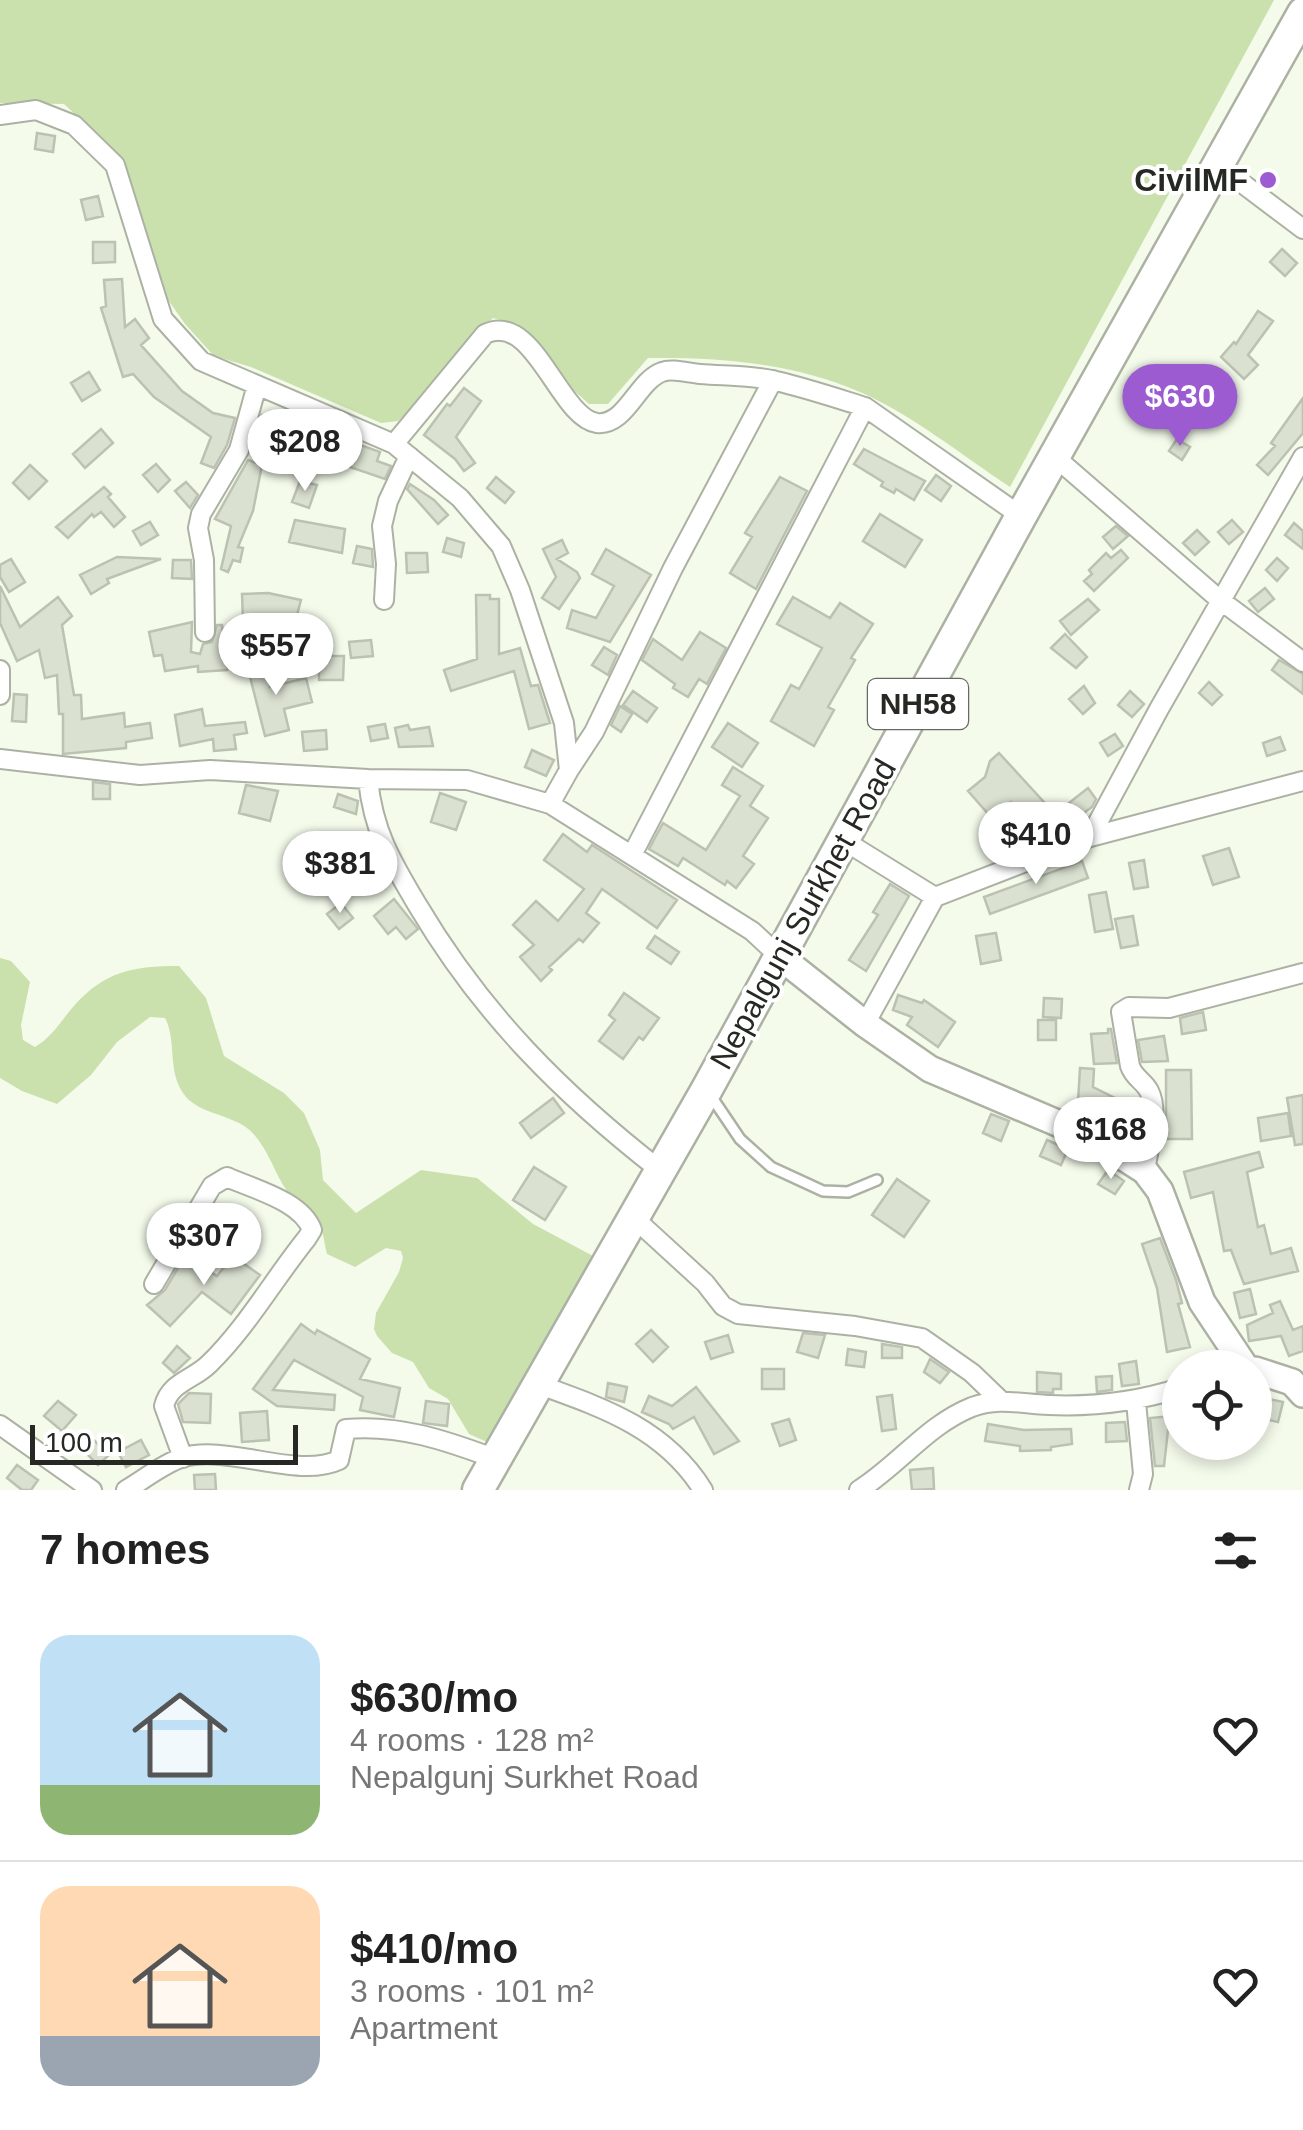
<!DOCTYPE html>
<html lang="en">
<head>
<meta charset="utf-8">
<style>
  :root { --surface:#fff; --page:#f6f6f6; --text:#222; --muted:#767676; --line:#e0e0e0; --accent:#9c5bd1 }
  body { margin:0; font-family:Helvetica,sans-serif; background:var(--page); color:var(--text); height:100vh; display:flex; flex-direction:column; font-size:38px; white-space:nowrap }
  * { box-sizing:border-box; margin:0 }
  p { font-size:32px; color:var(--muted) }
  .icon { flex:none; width:55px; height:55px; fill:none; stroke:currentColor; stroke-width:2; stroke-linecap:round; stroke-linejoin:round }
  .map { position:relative; height:1490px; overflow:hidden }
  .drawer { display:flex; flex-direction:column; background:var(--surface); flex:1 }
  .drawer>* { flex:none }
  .tools { position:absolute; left:1162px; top:1350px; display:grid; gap:20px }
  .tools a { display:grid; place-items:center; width:110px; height:110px; border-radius:50%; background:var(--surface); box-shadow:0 5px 15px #0003; font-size:50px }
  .scale { position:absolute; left:30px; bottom:25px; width:268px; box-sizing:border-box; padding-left:10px; border:5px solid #262923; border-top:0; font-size:28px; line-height:35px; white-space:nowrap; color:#262923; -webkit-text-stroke:8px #fff; paint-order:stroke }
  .price { position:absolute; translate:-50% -85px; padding:0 22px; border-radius:35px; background:#fff; color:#222; font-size:32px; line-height:65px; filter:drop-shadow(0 2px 5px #0008) }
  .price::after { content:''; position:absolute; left:50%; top:60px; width:30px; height:22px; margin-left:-15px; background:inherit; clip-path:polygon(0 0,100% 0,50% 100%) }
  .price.active { background:var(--accent); color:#fff }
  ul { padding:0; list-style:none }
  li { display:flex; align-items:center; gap:30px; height:250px; padding:0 40px }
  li+li { border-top:2px solid var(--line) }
  li span { display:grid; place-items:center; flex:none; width:280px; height:200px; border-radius:30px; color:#555 }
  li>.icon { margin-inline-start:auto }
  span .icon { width:120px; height:120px; fill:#fffc; stroke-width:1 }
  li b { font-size:42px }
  h2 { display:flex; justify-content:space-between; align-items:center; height:120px; padding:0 40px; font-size:42px }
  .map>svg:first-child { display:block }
</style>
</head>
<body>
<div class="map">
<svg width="1303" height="1490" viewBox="0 0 1303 1490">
  <rect width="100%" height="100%" fill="#f4fbeb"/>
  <path fill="#cae1ae" d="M 0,0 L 1274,0 L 1010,487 C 963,456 911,414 860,392 C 794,363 719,357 648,358 L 608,404 L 589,404 L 572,389 L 518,324 L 493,318 L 424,397 L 398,421 L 381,423 L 251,367 L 214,356 L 185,324 L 164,294 L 118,155 L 64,104 L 0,103 Z
    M 0,958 L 11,961 L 30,982 L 21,1025 L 23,1040 L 35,1047 C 52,1037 60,1022 73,1007 C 104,971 134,966 179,966 L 206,998 L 224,1056 L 284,1093 L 304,1113 L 320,1150 L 323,1180 L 356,1213 L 421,1170 L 477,1178 L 533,1224 L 595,1257 L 496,1446 L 469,1434 L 448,1399 L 429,1388 L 413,1362 L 392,1353 L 377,1336 L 374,1329 L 376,1313 L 399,1272 L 403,1258 L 401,1251 L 386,1248 L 355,1267 L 327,1254 C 324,1243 323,1225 315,1217 C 307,1207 295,1202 287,1191 C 273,1171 265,1139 244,1126 C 226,1114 195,1112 183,1093 C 167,1069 177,1041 165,1018 L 150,1017 L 117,1042 L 91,1075 L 57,1104 L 22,1091 L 0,1078 Z"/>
  <path fill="#dae1d1" stroke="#bbc2b2" stroke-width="2.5" d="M 37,133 L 55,136 L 53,152 L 35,149 Z
    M 98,196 L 103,216 L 86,220 L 81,200 Z
    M 93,242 L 115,242 L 115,262 L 93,263 Z
    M 1282,249 L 1297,263 L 1285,276 L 1270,262 Z
    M 122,279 L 125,327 L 135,319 L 149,338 L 141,345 L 182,391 L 213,413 L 235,418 L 227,445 L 214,468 L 201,463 L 211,437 L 154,397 L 133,374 L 123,377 L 101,308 L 106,306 L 104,280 Z
    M 1258,311 L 1273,321 L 1248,355 L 1258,365 L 1244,379 L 1221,357 L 1234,342 L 1236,344 Z
    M 89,372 L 100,390 L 82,401 L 71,383 Z
    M 464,388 L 481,401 L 456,437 L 475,463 L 464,471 L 455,459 L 424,435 L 447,404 L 450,406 Z
    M 1303,398 L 1303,433 L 1268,475 L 1257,465 L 1275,446 L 1271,443 Z
    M 262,415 L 284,417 L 280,449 L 254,443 Z
    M 101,429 L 113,443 L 85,468 L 73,454 Z
    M 322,431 L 380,452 L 377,461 L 391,466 L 385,479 L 332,461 L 334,452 L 318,448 Z
    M 1177,439 L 1190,447 L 1182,460 L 1169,451 Z
    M 864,449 L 925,481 L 914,500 L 896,489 L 894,493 L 881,486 L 883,482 L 854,464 Z
    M 248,460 L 262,465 L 253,511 L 238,547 L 243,548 L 240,562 L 233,560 L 228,572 L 221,569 L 231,526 L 215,519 Z
    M 156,464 L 170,480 L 158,492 L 143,475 Z
    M 30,465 L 47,481 L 29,499 L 13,483 Z
    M 936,475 L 951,486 L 941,501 L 925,490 Z
    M 496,477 L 514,492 L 505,503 L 487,488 Z
    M 780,477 L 807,491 L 756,589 L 730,573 L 752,537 L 745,533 Z
    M 300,481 L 317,485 L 309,508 L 292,502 Z
    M 186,482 L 198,495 L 190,508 L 175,491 Z
    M 410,484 L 434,500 L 448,515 L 438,524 L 407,489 Z
    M 104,487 L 111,494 L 108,497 L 125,517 L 114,527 L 101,512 L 94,517 L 92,514 L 68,538 L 56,527 Z
    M 880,514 L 922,540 L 905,567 L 863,541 Z
    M 295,520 L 345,529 L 342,553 L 289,542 Z
    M 1232,520 L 1243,532 L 1229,544 L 1218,532 Z
    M 150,522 L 158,535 L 141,545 L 133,531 Z
    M 1294,523 L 1303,531 L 1303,549 L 1285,535 Z
    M 1116,526 L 1128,536 L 1113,549 L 1103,537 Z
    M 1197,530 L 1209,542 L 1195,555 L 1183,543 Z
    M 447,538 L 464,543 L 461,557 L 443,552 Z
    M 562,540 L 568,553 L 557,559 L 577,572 L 580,578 L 559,609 L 542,598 L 556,577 L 543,549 Z
    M 357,546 L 372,549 L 373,567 L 353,563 Z
    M 606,549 L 651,575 L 610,642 L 567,628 L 572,610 L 596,618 L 614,586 L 592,574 Z
    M 1121,550 L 1128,558 L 1094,591 L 1084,581 L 1092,574 L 1089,570 L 1106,553 L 1111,558 Z
    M 406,553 L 427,553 L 428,572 L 407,573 Z
    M 117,557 L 161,559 L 107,579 L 109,583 L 91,594 L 80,575 Z
    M 1277,558 L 1288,568 L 1277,581 L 1266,570 Z
    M 11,559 L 25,582 L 9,592 L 0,577 L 0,565 Z
    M 173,560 L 191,560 L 192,579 L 172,578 Z
    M 0,586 L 20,627 L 58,597 L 72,616 L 62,625 L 74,695 L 81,695 L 82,719 L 124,713 L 125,727 L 150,723 L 152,738 L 126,742 L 126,748 L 63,754 L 63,714 L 59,714 L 57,675 L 45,678 L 39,650 L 17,661 L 0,623 Z
    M 1265,588 L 1274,599 L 1258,612 L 1249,601 Z
    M 268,593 L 301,600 L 297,615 L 304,615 L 302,635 L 279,634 L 280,619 L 243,621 L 242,594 Z
    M 476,595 L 490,595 L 490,599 L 499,599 L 499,654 L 520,648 L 531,686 L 538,685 L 550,723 L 529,729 L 514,671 L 451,691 L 444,670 L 477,659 Z
    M 793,597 L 830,618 L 840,603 L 873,624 L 851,658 L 855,660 L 828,707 L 834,710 L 814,746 L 771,721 L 791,685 L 799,689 L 822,648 L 777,624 Z
    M 1088,599 L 1099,610 L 1071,635 L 1060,621 Z
    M 192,622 L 191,652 L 200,654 L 203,644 L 212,642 L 217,625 L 222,625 L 226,657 L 230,658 L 227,670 L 198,672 L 198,666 L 165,671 L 162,655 L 154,656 L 149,632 Z
    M 700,632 L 726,648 L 707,684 L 699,679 L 688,697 L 673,688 L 675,684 L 642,660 L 653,639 L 682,660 Z
    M 1065,634 L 1087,657 L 1076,668 L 1051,648 Z
    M 371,640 L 373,656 L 351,658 L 349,642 Z
    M 604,647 L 617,655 L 608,675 L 592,665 Z
    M 319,656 L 344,656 L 343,680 L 319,680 Z
    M 1279,660 L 1303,674 L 1303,694 L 1272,670 Z
    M 270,664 L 270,687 L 306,678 L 312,702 L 284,709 L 289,730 L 265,736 L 247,665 Z
    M 1209,682 L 1222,695 L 1212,705 L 1199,693 Z
    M 1084,686 L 1095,703 L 1083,714 L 1069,699 Z
    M 633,691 L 657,708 L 647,722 L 623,705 Z
    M 1130,691 L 1144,704 L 1132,717 L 1118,705 Z
    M 14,694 L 27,695 L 26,722 L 12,721 Z
    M 620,706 L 632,714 L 621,732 L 611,725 Z
    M 202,709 L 205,726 L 245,722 L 247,733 L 234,735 L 236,749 L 214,751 L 213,739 L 180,746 L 175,715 Z
    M 728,723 L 758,743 L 742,767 L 712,747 Z
    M 385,724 L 388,738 L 371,741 L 368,727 Z
    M 408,725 L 410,730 L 429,727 L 433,746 L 399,747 L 395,728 Z
    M 326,730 L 327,749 L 304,751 L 302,732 Z
    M 1115,734 L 1123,746 L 1108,756 L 1100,743 Z
    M 1280,737 L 1285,750 L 1267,756 L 1263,743 Z
    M 532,750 L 554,760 L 546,776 L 525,767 Z
    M 999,753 L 1055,814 L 1088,788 L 1096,799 L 1092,807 L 1062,829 L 1065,833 L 1046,841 L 1029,818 L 1027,820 L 1011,802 L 990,816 L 968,791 L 985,777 L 990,761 Z
    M 733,767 L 763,786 L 750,806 L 768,818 L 743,856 L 754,864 L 736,888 L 727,881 L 725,885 L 683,858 L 678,866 L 649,849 L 663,823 L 706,850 L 740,796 L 722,785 Z
    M 93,782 L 110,784 L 110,799 L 93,799 Z
    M 246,785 L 278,791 L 270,821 L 239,813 Z
    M 440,793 L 466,802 L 456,830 L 431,822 Z
    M 338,794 L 358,801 L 356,814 L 334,807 Z
    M 563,834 L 587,852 L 592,845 L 677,900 L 657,928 L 602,889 L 586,913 L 599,923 L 583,942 L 579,939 L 549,967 L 552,970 L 541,981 L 520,957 L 534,945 L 513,925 L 536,901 L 558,921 L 584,889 L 544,860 Z
    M 1229,848 L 1239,877 L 1213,885 L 1203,856 Z
    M 1144,860 L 1148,887 L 1134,889 L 1129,863 Z
    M 1082,861 L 1088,878 L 990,914 L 984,897 Z
    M 890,884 L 909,896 L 866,971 L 849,960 L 878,915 L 873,912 Z
    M 1106,892 L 1113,929 L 1095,932 L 1089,895 Z
    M 394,899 L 418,929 L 406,939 L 396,927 L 388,934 L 374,916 Z
    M 341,903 L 353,918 L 339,929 L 327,914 Z
    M 1133,916 L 1138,945 L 1121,948 L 1115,919 Z
    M 996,933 L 1001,960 L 981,964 L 976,936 Z
    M 655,936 L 679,952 L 671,964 L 647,948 Z
    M 624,993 L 659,1018 L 643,1040 L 639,1037 L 623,1059 L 599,1041 L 615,1020 L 609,1015 Z
    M 898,995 L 922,1003 L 924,1000 L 955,1022 L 938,1047 L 907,1025 L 912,1017 L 893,1010 Z
    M 1044,998 L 1062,999 L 1061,1018 L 1043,1017 Z
    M 1203,1012 L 1206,1030 L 1182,1034 L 1180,1018 Z
    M 1038,1020 L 1056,1020 L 1056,1040 L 1038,1040 Z
    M 1108,1029 L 1111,1029 L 1117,1063 L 1094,1064 L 1091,1034 L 1108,1033 Z
    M 1164,1036 L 1168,1061 L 1142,1062 L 1138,1040 Z
    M 1080,1068 L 1094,1069 L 1093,1087 L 1141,1111 L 1140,1129 L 1105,1112 L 1109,1104 L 1078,1102 Z
    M 1166,1070 L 1191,1070 L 1192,1139 L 1166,1139 Z
    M 1303,1095 L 1303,1144 L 1295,1145 L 1287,1098 Z
    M 553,1098 L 564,1113 L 531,1138 L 520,1123 Z
    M 1288,1113 L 1291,1136 L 1261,1141 L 1258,1118 Z
    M 991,1114 L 1009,1121 L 1001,1141 L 983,1133 Z
    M 1047,1140 L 1068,1149 L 1061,1165 L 1040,1156 Z
    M 1259,1152 L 1263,1167 L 1247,1172 L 1258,1227 L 1264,1225 L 1271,1254 L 1291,1248 L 1298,1271 L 1244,1284 L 1231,1250 L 1224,1251 L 1213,1192 L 1191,1198 L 1184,1172 Z
    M 534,1167 L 566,1187 L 545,1220 L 513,1200 Z
    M 1108,1170 L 1124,1181 L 1115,1194 L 1098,1184 Z
    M 897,1179 L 929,1201 L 904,1237 L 872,1215 Z
    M 1160,1238 L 1176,1280 L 1182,1303 L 1178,1304 L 1190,1347 L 1167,1352 L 1157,1288 L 1142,1244 Z
    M 185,1256 L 217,1276 L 233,1256 L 260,1275 L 231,1314 L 202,1292 L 170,1326 L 147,1305 L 165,1290 Z
    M 1250,1289 L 1256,1314 L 1240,1318 L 1234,1293 Z
    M 1280,1301 L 1293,1330 L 1303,1326 L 1303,1351 L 1289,1356 L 1281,1336 L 1249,1341 L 1247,1325 L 1273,1313 L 1270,1305 Z
    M 301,1324 L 315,1334 L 317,1330 L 370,1359 L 360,1379 L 400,1388 L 394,1417 L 360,1410 L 363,1397 L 294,1360 L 273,1390 L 335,1395 L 334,1410 L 277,1406 L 253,1389 Z
    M 651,1330 L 668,1347 L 653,1362 L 636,1344 Z
    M 803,1333 L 825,1335 L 818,1358 L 797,1352 Z
    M 728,1335 L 733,1352 L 711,1359 L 705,1342 Z
    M 882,1344 L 902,1347 L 902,1358 L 882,1358 Z
    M 177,1346 L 190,1358 L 174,1373 L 163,1363 Z
    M 848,1349 L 866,1352 L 864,1367 L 846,1365 Z
    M 930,1359 L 949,1372 L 940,1383 L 924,1372 Z
    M 1136,1361 L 1139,1384 L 1122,1386 L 1119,1364 Z
    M 762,1369 L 784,1369 L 784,1389 L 762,1389 Z
    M 1037,1372 L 1061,1374 L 1061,1389 L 1053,1389 L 1053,1393 L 1037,1392 Z
    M 1112,1376 L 1112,1390 L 1097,1392 L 1096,1377 Z
    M 608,1383 L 627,1387 L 624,1402 L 606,1397 Z
    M 696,1387 L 739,1441 L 714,1454 L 694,1417 L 673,1429 L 669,1424 L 642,1412 L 649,1396 L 672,1406 Z
    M 189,1393 L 211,1394 L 210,1423 L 183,1422 L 178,1404 Z
    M 892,1395 L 896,1429 L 882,1431 L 877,1397 Z
    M 1260,1397 L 1283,1402 L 1278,1422 L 1255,1417 Z
    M 58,1401 L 76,1415 L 62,1431 L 44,1416 Z
    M 426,1401 L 449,1404 L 447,1426 L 423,1423 Z
    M 267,1411 L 269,1440 L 242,1442 L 240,1413 Z
    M 1171,1416 L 1173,1429 L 1168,1430 L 1164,1466 L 1155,1466 L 1150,1418 Z
    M 789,1419 L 796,1440 L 780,1446 L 772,1424 Z
    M 1125,1422 L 1127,1441 L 1106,1442 L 1106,1423 Z
    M 988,1424 L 1024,1430 L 1071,1429 L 1072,1444 L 1051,1447 L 1051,1450 L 1020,1451 L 1020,1446 L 985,1441 Z
    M 141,1440 L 149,1455 L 126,1467 L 118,1452 Z
    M 95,1441 L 108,1456 L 98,1465 L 84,1451 Z
    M 17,1465 L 38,1480 L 31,1490 L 22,1490 L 7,1478 Z
    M 933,1468 L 934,1489 L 912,1490 L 910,1470 Z
    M 215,1474 L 216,1490 L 195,1490 L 194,1475 Z"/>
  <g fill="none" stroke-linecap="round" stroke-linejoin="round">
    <g stroke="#abb2a3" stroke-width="14">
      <path id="lane" d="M 711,1096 L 740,1139 L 771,1167 L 823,1191 L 848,1192 L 877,1180"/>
    </g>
    <g stroke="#abb2a3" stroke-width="22">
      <path id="street" d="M 0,115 L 36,110 L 74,125 L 115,165 L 163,319 L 201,361 L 394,444 L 460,498 L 501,546 L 520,590 L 564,723 L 569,770 L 550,804
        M 1218,165 L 1303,229
        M 394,444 L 485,334 C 534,310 559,418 597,423 C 626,426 637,381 662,372 C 672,368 688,373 700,374 C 725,376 752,375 776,381 C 806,388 836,398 865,407
        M 1055,457 L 1220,600 L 1303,662
        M 384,600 L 386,564 L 382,526 L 388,501 L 409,456
        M 205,632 L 204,560 L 198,528 L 201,514 L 239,450 L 257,385
        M 0,670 L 0,695
        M 0,759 L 140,775 L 210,770 L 368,779 L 467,780 L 550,804 L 752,931 L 779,956
        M 569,770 L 594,732 L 673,568 L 773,380
        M 368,779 C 373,831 391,861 418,906 C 482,1014 562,1094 661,1171
        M 1090,837 L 1159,709 L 1303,457
        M 843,840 L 935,897 L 1090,837 L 1303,781
        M 632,855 L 865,407 L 1021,516
        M 865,1024 L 935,897
        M 1145,1171 C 1148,1149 1160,1112 1149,1091 C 1144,1081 1134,1078 1130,1066 L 1121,1012 L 1129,1007 L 1169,1008 L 1303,973
        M 634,1218 L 705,1283 L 723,1306 L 738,1314 L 855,1326 L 922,1338 L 972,1373 L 999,1399
        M 154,1284 L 212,1186 L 227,1177 C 253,1189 302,1201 312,1230 L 307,1238 C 274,1279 247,1327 209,1364 C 193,1380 170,1382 164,1406 L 183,1458
        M 540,1385 C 604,1408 665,1429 703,1490
        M 1136,1402 L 1143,1474 L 1139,1490
        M 0,1425 L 92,1490
        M 126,1490 C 143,1480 163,1464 181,1458 C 227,1443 296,1480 339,1460 L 346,1429 C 400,1424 447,1441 496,1459
        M 859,1490 C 899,1465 927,1425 972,1407 C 999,1397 1021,1404 1049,1405 C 1095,1407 1136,1402 1180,1388"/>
    </g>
    <g stroke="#abb2a3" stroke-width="30">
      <path id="secondary" d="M 779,956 L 865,1024 L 930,1069 L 1095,1139 L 1145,1171 L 1160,1191 L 1202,1302 L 1246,1368
        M 1255,1370 L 1292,1382 L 1303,1394"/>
    </g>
    <g stroke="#abb2a3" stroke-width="35">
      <path id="primary" d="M 478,1490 L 707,1089 L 1021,516 L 1303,13"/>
    </g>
    <use href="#lane" stroke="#fff" stroke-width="9"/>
    <use href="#street" stroke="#fff" stroke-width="18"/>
    <use href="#secondary" stroke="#fff" stroke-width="25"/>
    <use href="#primary" stroke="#fff" stroke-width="30"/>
  </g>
  <circle fill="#9c5bd1" stroke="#fff" stroke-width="4" cx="1268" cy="180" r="10"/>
  <g text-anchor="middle" stroke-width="8" stroke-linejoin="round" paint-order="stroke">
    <rect fill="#fff" stroke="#676965" stroke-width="2.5" x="868" y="679" width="100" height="50" rx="8"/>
    <g font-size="30" font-weight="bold" fill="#262923">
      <text x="918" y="714">NH58</text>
    </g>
    <g font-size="32" font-weight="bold" fill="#262923" stroke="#fff" text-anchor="end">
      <text x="1248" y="191">CivilMF</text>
    </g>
    <g font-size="32" fill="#262923" stroke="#fff">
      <text transform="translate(803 914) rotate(-61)" y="11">Nepalgunj Surkhet Road</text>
    </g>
  </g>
</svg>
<div class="tools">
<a><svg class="icon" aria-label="locate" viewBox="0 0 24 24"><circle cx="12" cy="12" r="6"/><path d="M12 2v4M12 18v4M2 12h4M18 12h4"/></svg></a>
</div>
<div class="scale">100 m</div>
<b class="price active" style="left:1180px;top:449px">$630</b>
<b class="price" style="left:305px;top:494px">$208</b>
<b class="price" style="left:276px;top:698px">$557</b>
<b class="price" style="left:1036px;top:887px">$410</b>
<b class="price" style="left:340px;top:916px">$381</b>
<b class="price" style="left:1111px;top:1182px">$168</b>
<b class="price" style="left:204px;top:1288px">$307</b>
</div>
<section class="drawer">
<h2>7 homes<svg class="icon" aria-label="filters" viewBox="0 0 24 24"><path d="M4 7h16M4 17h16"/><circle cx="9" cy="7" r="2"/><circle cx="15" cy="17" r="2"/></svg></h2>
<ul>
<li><span style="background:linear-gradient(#bfe0f5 75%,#8fb573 0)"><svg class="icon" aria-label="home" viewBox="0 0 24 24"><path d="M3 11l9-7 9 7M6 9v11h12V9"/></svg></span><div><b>$630/mo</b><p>4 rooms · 128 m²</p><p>Nepalgunj Surkhet Road</p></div><svg class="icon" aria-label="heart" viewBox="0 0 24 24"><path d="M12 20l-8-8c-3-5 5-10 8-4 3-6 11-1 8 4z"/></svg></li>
<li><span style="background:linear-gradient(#ffd9b3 75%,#9aa5b1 0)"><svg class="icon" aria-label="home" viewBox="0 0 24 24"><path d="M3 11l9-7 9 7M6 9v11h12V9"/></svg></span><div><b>$410/mo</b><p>3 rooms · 101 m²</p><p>Apartment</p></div><svg class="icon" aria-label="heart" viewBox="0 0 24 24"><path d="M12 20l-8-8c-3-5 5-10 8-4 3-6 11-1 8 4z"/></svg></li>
</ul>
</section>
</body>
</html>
